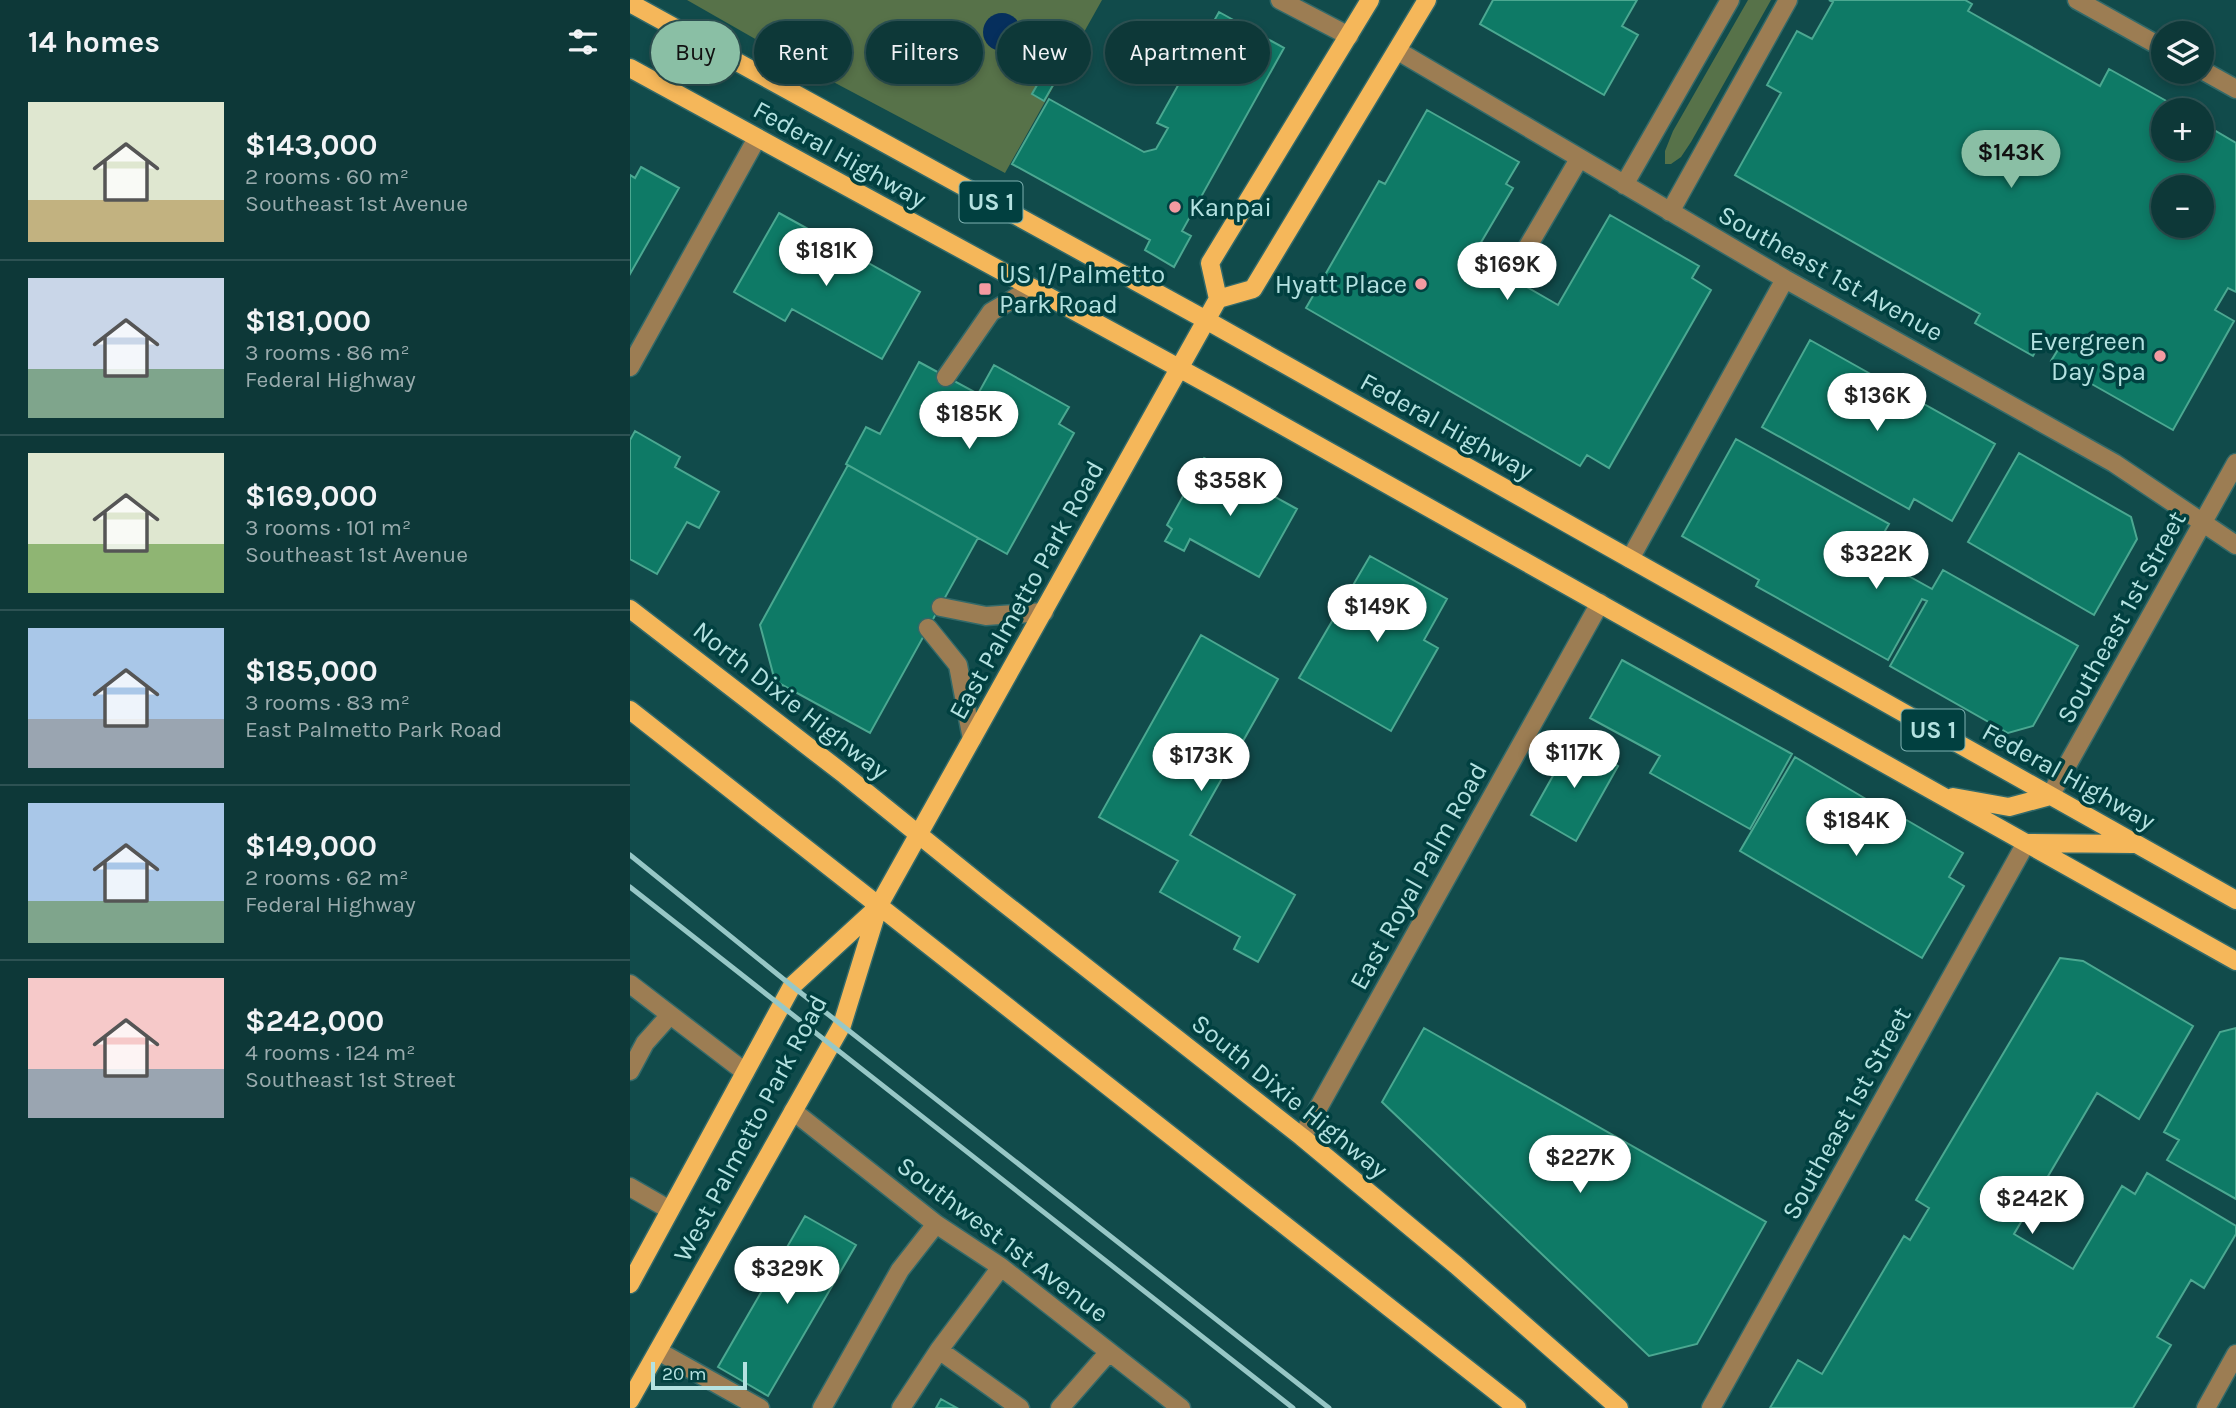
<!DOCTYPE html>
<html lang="en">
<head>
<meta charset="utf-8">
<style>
  :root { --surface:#0d3838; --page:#1b4343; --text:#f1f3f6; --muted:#9aacae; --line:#2d5253; --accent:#8abfa5 }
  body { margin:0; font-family:Karla,sans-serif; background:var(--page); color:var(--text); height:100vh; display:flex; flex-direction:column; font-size:26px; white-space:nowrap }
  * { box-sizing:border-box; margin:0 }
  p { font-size:23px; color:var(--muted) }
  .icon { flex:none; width:38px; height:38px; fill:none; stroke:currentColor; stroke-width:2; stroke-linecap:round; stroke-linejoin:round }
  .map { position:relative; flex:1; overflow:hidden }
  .details { display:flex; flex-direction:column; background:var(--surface); width:630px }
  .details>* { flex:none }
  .banner { position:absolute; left:21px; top:21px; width:665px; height:63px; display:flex; gap:14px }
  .fabs { position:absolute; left:1521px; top:21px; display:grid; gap:14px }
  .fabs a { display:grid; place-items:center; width:63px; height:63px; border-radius:50%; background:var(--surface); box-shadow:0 4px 10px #0003,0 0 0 2px var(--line); font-size:35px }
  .scale { position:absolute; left:21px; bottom:18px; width:96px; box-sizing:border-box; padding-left:7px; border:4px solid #b4e2e1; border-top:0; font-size:19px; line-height:24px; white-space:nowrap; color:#b4e2e1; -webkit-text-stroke:5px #014040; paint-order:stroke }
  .price { position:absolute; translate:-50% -60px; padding:0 16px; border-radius:24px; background:#fff; color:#222; font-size:23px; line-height:46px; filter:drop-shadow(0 2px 4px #0008) }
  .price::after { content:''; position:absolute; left:50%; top:42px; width:21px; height:16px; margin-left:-10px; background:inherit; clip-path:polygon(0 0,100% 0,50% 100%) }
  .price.on { background:var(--accent); color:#111 }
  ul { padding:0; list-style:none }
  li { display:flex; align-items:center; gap:21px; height:175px; padding:0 28px }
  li+li { border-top:2px solid var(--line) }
  li span { display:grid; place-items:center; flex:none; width:196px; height:140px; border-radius:0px; color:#555 }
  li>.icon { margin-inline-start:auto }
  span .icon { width:84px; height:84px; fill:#fffc; stroke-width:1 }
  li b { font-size:30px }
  h2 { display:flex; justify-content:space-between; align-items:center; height:84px; padding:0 28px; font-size:30px }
  .tag { padding:0 24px; border-radius:32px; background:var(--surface); box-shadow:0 4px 10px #0003,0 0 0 2px var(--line); font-size:24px; line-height:63px }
  .tag.on { background:var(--accent); color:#111 }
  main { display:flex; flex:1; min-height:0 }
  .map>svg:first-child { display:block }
</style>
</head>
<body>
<main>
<section class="details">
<h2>14 homes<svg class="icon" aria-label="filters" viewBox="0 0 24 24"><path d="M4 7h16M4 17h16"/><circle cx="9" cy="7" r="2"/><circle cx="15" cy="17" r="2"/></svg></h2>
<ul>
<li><span style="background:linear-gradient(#dfe7d0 70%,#c2b280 0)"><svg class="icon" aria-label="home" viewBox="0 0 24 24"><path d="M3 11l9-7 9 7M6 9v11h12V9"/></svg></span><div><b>$143,000</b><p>2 rooms · 60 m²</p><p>Southeast 1st Avenue</p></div></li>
<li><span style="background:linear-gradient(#c9d6e8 65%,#7fa58c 0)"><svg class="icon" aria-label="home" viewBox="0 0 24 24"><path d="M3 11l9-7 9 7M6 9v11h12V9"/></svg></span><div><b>$181,000</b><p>3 rooms · 86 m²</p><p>Federal Highway</p></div></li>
<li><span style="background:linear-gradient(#dfe7d0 65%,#8fb573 0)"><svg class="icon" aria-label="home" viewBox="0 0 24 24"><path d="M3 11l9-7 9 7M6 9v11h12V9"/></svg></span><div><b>$169,000</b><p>3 rooms · 101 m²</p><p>Southeast 1st Avenue</p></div></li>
<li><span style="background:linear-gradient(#a9c7e8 65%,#9aa5b1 0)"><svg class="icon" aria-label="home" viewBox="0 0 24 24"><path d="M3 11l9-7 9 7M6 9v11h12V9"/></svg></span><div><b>$185,000</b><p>3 rooms · 83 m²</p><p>East Palmetto Park Road</p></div></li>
<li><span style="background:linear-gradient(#a9c7e8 70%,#7fa58c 0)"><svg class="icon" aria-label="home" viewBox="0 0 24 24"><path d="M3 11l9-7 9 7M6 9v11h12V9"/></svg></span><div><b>$149,000</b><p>2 rooms · 62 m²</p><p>Federal Highway</p></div></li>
<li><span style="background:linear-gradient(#f6c9c9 65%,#9aa5b1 0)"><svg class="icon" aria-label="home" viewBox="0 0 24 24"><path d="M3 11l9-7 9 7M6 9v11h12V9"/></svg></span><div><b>$242,000</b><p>4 rooms · 124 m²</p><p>Southeast 1st Street</p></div></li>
</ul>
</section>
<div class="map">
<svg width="1606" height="1408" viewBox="0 0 1606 1408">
  <rect width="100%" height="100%" fill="#114b4b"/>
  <path fill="#577249" d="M 57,0 L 472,0 L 375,173 L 160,59 Z
    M 1118,0 L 1141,0 L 1061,142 L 1051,157 L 1041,164 L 1035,164 L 1035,151 L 1043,131 Z"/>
  <path fill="#062f5d" d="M353 32a19 19 0 1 1 38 0a19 19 0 1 1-38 0Z"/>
  <path fill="#0e7a66" stroke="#4ba891" stroke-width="2" fill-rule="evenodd" d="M 863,0 L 1007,0 L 992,26 L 1008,35 L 974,95 L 850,24 Z
    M 1199,0 L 1335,0 L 1342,4 L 1338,11 L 1470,86 L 1479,69 L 1549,108 L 1549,110 L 1533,110 L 1533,149 L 1572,149 L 1572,123 L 1606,143 L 1606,292 L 1598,288 L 1585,310 L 1604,321 L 1543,430 L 1421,361 L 1429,348 L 1421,343 L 1417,349 L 1409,345 L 1403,356 L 1345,323 L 1350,314 L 1105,175 L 1151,93 L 1137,85 L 1167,31 L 1182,39 L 1203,2 ZM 1533,187 L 1572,187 L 1572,226 L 1533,226 Z
    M 589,12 L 654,48 L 552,231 L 561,236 L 544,267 L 515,250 L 520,240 L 382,164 L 419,99 L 514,152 L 526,149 L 538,128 L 527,123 Z
    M 439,29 L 451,36 L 414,101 L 402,94 Z
    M 797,110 L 889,162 L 876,184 L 883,188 L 843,256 L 928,305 L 980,215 L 1069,266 L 1062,278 L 1081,290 L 979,468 L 957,455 L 950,466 L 676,308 L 749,181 L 755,184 Z
    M 11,167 L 49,188 L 0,274 L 0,175 L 5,178 Z
    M 149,213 L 198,240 L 191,253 L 217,268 L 224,255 L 290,292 L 252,359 L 162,309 L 155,321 L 104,292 Z
    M 1180,340 L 1365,444 L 1322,521 L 1284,499 L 1279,509 L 1132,427 Z
    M 289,362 L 348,394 L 364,365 L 439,407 L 429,424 L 444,433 L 377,554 L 216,464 L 236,427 L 250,434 Z
    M 5,431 L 50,457 L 45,467 L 89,492 L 69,528 L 57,522 L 27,574 L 0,559 L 0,440 Z
    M 1106,439 L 1259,524 L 1241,555 L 1302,589 L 1313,570 L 1448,646 L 1403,726 L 1378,733 L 1260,666 L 1297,601 L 1292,599 L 1258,660 L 1126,586 L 1129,580 L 1052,536 Z
    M 1389,453 L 1501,517 L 1507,539 L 1464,615 L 1338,542 Z
    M 574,458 L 667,509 L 629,577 L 560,539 L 554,551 L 535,541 L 542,529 L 537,525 Z
    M 218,465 L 348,538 L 240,733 L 145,681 L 130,625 Z
    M 740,556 L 817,599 L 794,640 L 808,648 L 761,731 L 669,678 Z
    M 571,635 L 648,679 L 560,835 L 665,895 L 628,962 L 604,949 L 610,937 L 530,892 L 548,861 L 469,817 Z
    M 992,660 L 1162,754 L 1120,829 L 1020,773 L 1030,756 L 960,718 Z
    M 943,740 L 988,766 L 946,841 L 901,815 Z
    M 1165,757 L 1236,799 L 1227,815 L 1257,833 L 1268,815 L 1333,853 L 1319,877 L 1334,886 L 1292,958 L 1110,851 Z
    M 1430,958 L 1453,961 L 1563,1026 L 1509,1119 L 1467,1093 L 1384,1234 L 1443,1269 L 1492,1186 L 1505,1194 L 1517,1173 L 1606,1226 L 1606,1234 L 1574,1288 L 1561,1280 L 1527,1337 L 1541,1345 L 1503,1408 L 1140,1408 L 1168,1360 L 1192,1374 L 1274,1236 L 1280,1240 L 1299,1208 L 1286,1200 Z
    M 794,1028 L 1136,1222 L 1067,1344 L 1019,1356 L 752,1102 Z
    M 1606,1028 L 1606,1199 L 1537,1160 L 1549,1140 L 1534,1132 L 1590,1032 Z
    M 175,1216 L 226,1245 L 138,1396 L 88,1367 Z
    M 311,1399 L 327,1408 L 306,1408 Z"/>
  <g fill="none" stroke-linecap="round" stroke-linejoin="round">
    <g stroke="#326969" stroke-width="21">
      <path id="minor" d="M 650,0 L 719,36
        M 1447,0 L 1533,48
        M 768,51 L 1155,279 L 1484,463 L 1606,545
        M 1572,70 L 1606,89
        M 994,185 L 1100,0
        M 1040,212 L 1158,0
        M 887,265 L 949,159
        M 0,367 L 127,138
        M 316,377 L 361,312 L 402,288
        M 1000,559 L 1155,279
        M 311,607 L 356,616 L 414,612
        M 298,628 L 328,665 L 342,739
        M 1420,796 L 1606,463
        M 0,984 L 115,1072
        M 0,1071 L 15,1043 L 40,1015
        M 163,1111 L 306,1224 L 371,1267 L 551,1408
        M 672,1137 L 970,603
        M 0,1187 L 40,1210
        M 309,1350 L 371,1267
        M 28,1351 L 130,1408
        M 192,1408 L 270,1270 L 306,1224
        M 271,1408 L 309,1350 L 390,1408
        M 430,1408 L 479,1352
        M 1081,1408 L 1396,843
        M 1576,1408 L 1606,1354"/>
    </g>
    <g stroke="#326969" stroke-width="21">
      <path id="major" d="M 0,3 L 576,320 L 1606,900
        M 0,68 L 600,396 L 1606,961
        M 588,299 L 623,289 L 797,0
        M 0,609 L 215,775 L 356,889 L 672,1137 L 826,1265 L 989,1408
        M 0,710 L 887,1408
        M 1323,797 L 1379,807 L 1420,796
        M 1398,843 L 1503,844
        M 0,1284 L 162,986 L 247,908
        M 0,1400 L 212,1025 L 249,905 L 588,299 L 580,263 L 740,0"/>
    </g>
    <use href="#minor" stroke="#9c7d53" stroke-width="18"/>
    <use href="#major" stroke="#f5b75a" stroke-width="18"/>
    <path stroke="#97c7c6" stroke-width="5" d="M 0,855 L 162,986 L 699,1408
      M 0,887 L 663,1408"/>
  </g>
  <g fill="#f49aa1" stroke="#014040" stroke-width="2.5">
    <circle cx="545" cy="207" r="7"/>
    <circle cx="791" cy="284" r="7"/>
    <rect x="348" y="282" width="14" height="14" rx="3.5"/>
    <circle cx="1530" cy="356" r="7"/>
  </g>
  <g text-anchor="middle" stroke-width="7" stroke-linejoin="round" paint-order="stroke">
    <g fill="#014040" stroke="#7eb1b1" stroke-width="2">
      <rect x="329.5" y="181.5" width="63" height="41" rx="5"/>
      <rect x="1271.5" y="709.5" width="63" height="41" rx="5"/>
    </g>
    <g font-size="24" font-weight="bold" fill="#b4e2e1">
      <text x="361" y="210">US 1</text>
      <text x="1303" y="738">US 1</text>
    </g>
    <g font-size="26" fill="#b4e2e1" stroke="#014040">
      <text transform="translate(210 154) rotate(29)" y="9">Federal Highway</text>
      <text transform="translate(1201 273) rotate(29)" y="9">Southeast 1st Avenue</text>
      <text transform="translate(817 426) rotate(29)" y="9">Federal Highway</text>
      <text transform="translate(396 590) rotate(-61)" y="9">East Palmetto Park Road</text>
      <text transform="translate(1491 617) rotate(-61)" y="9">Southeast 1st Street</text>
      <text transform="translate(161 700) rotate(38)" y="9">North Dixie Highway</text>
      <text transform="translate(1439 776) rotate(29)" y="9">Federal Highway</text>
      <text transform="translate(788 876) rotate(-61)" y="9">East Royal Palm Road</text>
      <text transform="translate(660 1096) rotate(39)" y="9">South Dixie Highway</text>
      <text transform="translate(1216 1113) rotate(-61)" y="9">Southeast 1st Street</text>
      <text transform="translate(120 1128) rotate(-62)" y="9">West Palmetto Park Road</text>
      <text transform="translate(373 1239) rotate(37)" y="9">Southwest 1st Avenue</text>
    </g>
    <g font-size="26" fill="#b4e2e1" stroke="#014040" text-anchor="start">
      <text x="559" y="216">Kanpai</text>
      <text x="369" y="283">US 1/Palmetto<tspan x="369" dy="30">Park Road</tspan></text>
      <text x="777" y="293" text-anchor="end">Hyatt Place</text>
      <text x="1516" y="350" text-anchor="end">Evergreen<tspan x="1516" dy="30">Day Spa</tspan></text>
    </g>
  </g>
</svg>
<div class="fabs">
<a><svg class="icon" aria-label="layers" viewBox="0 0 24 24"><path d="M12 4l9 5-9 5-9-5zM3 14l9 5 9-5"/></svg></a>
<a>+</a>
<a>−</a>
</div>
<div class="scale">20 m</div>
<b class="price on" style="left:1381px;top:190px">$143K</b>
<b class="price" style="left:196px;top:288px">$181K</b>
<b class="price" style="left:877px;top:302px">$169K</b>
<b class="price" style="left:1247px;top:433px">$136K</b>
<b class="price" style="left:339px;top:451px">$185K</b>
<b class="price" style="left:600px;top:518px">$358K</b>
<b class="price" style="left:1246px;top:591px">$322K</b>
<b class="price" style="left:747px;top:644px">$149K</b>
<b class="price" style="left:944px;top:790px">$117K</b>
<b class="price" style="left:571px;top:793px">$173K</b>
<b class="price" style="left:1226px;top:858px">$184K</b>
<b class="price" style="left:950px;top:1195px">$227K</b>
<b class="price" style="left:1402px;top:1236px">$242K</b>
<b class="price" style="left:157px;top:1306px">$329K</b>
<div class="banner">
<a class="tag on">Buy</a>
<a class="tag">Rent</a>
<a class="tag">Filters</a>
<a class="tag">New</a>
<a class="tag">Apartment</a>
</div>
</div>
</main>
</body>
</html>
